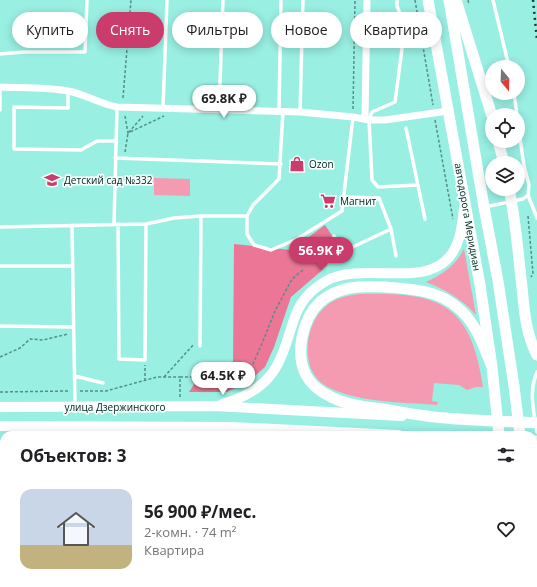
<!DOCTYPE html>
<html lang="ru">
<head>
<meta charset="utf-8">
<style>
  :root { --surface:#fff; --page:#f2f2f2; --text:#202124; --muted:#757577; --line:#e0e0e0; --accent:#c93c6c }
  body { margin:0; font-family:"Open Sans",sans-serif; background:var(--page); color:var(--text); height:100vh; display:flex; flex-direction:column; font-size:15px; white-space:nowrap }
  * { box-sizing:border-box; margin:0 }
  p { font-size:13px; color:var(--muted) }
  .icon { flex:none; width:22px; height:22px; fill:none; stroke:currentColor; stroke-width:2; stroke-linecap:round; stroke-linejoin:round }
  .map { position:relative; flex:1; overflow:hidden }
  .side { position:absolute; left:0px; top:431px; width:537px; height:156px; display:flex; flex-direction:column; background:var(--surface); border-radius:12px 12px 0 0; box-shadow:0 2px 10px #0003 }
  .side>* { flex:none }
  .guide { position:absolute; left:12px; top:12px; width:513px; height:36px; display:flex; gap:8px }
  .needle { width:26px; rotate:161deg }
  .controls { position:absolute; left:485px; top:60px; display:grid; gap:8px }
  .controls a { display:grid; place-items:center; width:40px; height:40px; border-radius:50%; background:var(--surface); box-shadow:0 2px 10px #0003; font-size:20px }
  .price { position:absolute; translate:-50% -34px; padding:0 9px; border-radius:14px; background:#fff; color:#222; font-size:13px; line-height:26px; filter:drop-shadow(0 1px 2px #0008) }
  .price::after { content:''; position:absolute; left:50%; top:24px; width:12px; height:9px; margin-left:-6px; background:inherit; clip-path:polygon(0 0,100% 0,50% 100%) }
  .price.selected { background:var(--accent); color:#fff }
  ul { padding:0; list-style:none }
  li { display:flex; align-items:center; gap:12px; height:100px; padding:0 20px }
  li+li { border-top:1px solid var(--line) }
  li span { display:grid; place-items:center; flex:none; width:112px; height:80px; border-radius:12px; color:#555 }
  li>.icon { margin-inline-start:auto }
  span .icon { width:48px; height:48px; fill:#fffc; stroke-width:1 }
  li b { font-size:17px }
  h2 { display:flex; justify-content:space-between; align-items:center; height:48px; padding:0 20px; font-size:17px }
  .chip { padding:0 14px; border-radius:18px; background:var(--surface); box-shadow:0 2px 10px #0003; font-size:14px; line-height:36px }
  .chip.selected { background:var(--accent); color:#fff }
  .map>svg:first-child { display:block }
</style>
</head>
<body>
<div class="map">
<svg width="537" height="587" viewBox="0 0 537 587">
  <rect width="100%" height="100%" fill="#98efe2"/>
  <path fill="#f49bb1" d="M 154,178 L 190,179 L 190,196 L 154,195 Z
    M 464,249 L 476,315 C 462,299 446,290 426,282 C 442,275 456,265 464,249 Z
    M 360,294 C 439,292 471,303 483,387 L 476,387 L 467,390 L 459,385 L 434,383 L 432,401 L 438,402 L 437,405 C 403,402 356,403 326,386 C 299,371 304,324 326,306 C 335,298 348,295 360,294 Z"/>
  <path fill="#ec7696" d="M 325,225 L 333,237 L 327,266 L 291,297 L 274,347 L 265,367 L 249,381 L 227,392 L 189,392 L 205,368 L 233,364 L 234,244 L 291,250 Z"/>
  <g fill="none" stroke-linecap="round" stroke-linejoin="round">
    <path stroke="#538f86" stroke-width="1.5" stroke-dasharray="3 2" stroke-linecap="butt" d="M 415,0 L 433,105
      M 468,0 L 469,5
      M 123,98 L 131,0
      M 353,109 L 355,0
      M 125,116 L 128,133 L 164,116
      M 435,120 L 453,219
      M 125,152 L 128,133 L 143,116
      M 528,216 L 533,274 L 531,277
      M 0,357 L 20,348 L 30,339 L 43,340 L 68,334
      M 164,377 L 194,344
      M 145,381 L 145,365
      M 80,391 L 106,391 L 157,377 L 180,377
      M 0,392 L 68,391
      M 180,397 L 180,377 L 213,377 L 236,372 L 253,364 L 263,341 L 275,311 L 292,279 L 303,270
      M 0,444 L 4,444
      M 533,474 L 535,524
      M 302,583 L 308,587
      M 183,587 L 183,583"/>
    <path stroke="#fff" stroke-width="3.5" d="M 397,0 L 397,6 L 405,26 L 395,102 L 372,112 L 369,120 L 372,180 L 378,187 L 418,185
      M 493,0 L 509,67
      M 0,54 L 24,52 L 85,52 L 87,0
      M 68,91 L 68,108 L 14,107 L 14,149 L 81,150 L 97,141 L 116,141
      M 514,93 L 517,115
      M 163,108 L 167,0
      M 219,109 L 223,0
      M 0,110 L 0,87
      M 279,111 L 281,0
      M 300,112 L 303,0
      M 406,128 L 425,219
      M 115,158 L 281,164
      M 528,195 L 537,218
      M 485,207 L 523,199 L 528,195 L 529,185 L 524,166 L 518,124
      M 247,216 L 247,234 L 254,245 L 271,250 L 297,239 L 342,211 L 353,117
      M 114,224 L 117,107
      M 118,224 L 119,359 L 145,360 L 146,224
      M 0,227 L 146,224 L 174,218 L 201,216 L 247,216 L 253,205 L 279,179 L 283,111
      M 72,227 L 75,406
      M 391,229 L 396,256
      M 334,236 L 342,252 L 391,229 L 379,198 L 343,197
      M 0,266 L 72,266
      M 0,326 L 73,327
      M 200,346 L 201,216
      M 537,372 C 528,393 534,411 537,432
      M 75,376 L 103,383
      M 0,480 L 4,480
      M 533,530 L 537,530
      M 35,583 L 35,587
      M 194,587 L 194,583"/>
    <path stroke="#fff" stroke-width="7" d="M 0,87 C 22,88 46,87 68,91 C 85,94 100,104 117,107 L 300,112 L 353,117 L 369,120 L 385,120 L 448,111
      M 365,119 L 367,0"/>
    <path stroke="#fff" stroke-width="10" d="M 222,404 C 248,397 271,383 281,357 C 295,326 291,301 326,281 C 368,258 442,298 459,238 C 462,228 463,218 464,208
      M 0,407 L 214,406 L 402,416
      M 0,426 L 231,427 L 399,435
      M 458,583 L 464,587"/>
    <path stroke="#fff" stroke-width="11" d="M 428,0 L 480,285 L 492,367 L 499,435
      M 449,0 L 484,207 L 498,281 L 514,386 L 520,435
      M 456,0 L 492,116
      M 498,141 L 504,163
      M 509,189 C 516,221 518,254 522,287 C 524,309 526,335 537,355
      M 492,367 C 483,345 476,322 457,307 C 437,290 411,289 386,287 C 374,287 362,286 350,288 C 339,290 328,295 320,302 C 302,319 295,354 306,375 C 311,385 321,392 331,397 C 349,406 370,407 389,410 C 408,413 427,417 446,418 C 476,421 507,421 537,423
      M 533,441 L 537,441
      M 504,583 L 504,587
      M 525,587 L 525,583"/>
    <path stroke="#183d38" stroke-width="2.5" stroke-dasharray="2 4" stroke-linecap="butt" d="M 533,0 L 537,40"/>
  </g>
  <defs>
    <g id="shop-bare" transform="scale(1.2)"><path d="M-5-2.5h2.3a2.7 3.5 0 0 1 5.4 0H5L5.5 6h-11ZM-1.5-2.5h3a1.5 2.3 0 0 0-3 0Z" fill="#c93c6c" stroke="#f7fffd" stroke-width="2.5" paint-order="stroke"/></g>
    <g id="school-bare" transform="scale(1.2)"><path d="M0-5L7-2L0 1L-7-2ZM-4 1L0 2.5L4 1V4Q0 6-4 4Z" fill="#c93c6c" stroke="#f7fffd" stroke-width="2.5" paint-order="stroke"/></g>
    <g id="supermarket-bare" transform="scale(1.2)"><path d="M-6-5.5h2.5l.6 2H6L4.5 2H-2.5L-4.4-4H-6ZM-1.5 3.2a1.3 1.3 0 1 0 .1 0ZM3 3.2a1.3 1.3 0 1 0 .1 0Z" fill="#c93c6c" stroke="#f7fffd" stroke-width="2.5" paint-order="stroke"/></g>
  </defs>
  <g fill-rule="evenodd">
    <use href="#shop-bare" x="297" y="164"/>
    <use href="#school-bare" x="52" y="180"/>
    <use href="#supermarket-bare" x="328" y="201"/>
  </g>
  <g text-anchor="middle" stroke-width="3.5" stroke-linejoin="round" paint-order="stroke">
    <g font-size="10" fill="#031f1c" stroke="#f7fffd" text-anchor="start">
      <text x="309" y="168">Ozon</text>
      <text x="64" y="184">Детский cад №332</text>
      <text x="340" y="205">Магнит</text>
    </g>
    <g font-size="10" fill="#031f1c" stroke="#f7fffd">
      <text transform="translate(468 217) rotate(80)" y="4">автодорога Меридиан</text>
      <text x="115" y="411">улица Дзержинского</text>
    </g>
  </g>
</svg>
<div class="controls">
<a><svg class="needle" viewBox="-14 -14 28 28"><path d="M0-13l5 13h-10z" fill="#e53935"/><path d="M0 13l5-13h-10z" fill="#757577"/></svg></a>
<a><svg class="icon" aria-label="locate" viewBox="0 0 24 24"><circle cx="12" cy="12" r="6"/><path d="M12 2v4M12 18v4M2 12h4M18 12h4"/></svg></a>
<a><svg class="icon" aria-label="layers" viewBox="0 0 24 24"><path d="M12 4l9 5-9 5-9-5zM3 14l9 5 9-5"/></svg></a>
</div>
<b class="price" style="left:224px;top:119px">69.8K ₽</b>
<b class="price selected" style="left:321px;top:271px">56.9K ₽</b>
<b class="price" style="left:223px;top:396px">64.5K ₽</b>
<div class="guide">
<a class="chip">Купить</a>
<a class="chip selected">Снять</a>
<a class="chip">Фильтры</a>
<a class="chip">Новое</a>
<a class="chip">Квартира</a>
</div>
<section class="side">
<h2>Объектов: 3<svg class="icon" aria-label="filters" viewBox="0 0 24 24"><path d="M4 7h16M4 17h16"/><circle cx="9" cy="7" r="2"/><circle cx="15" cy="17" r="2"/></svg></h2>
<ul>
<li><span style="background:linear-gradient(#c9d6e8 70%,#c2b280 0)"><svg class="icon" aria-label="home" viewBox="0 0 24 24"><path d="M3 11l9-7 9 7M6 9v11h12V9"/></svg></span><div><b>56 900 ₽/мес.</b><p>2-комн. · 74 m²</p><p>Квартира</p></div><svg class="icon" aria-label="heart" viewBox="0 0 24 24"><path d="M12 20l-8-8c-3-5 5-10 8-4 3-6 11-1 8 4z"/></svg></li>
</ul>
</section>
</div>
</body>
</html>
